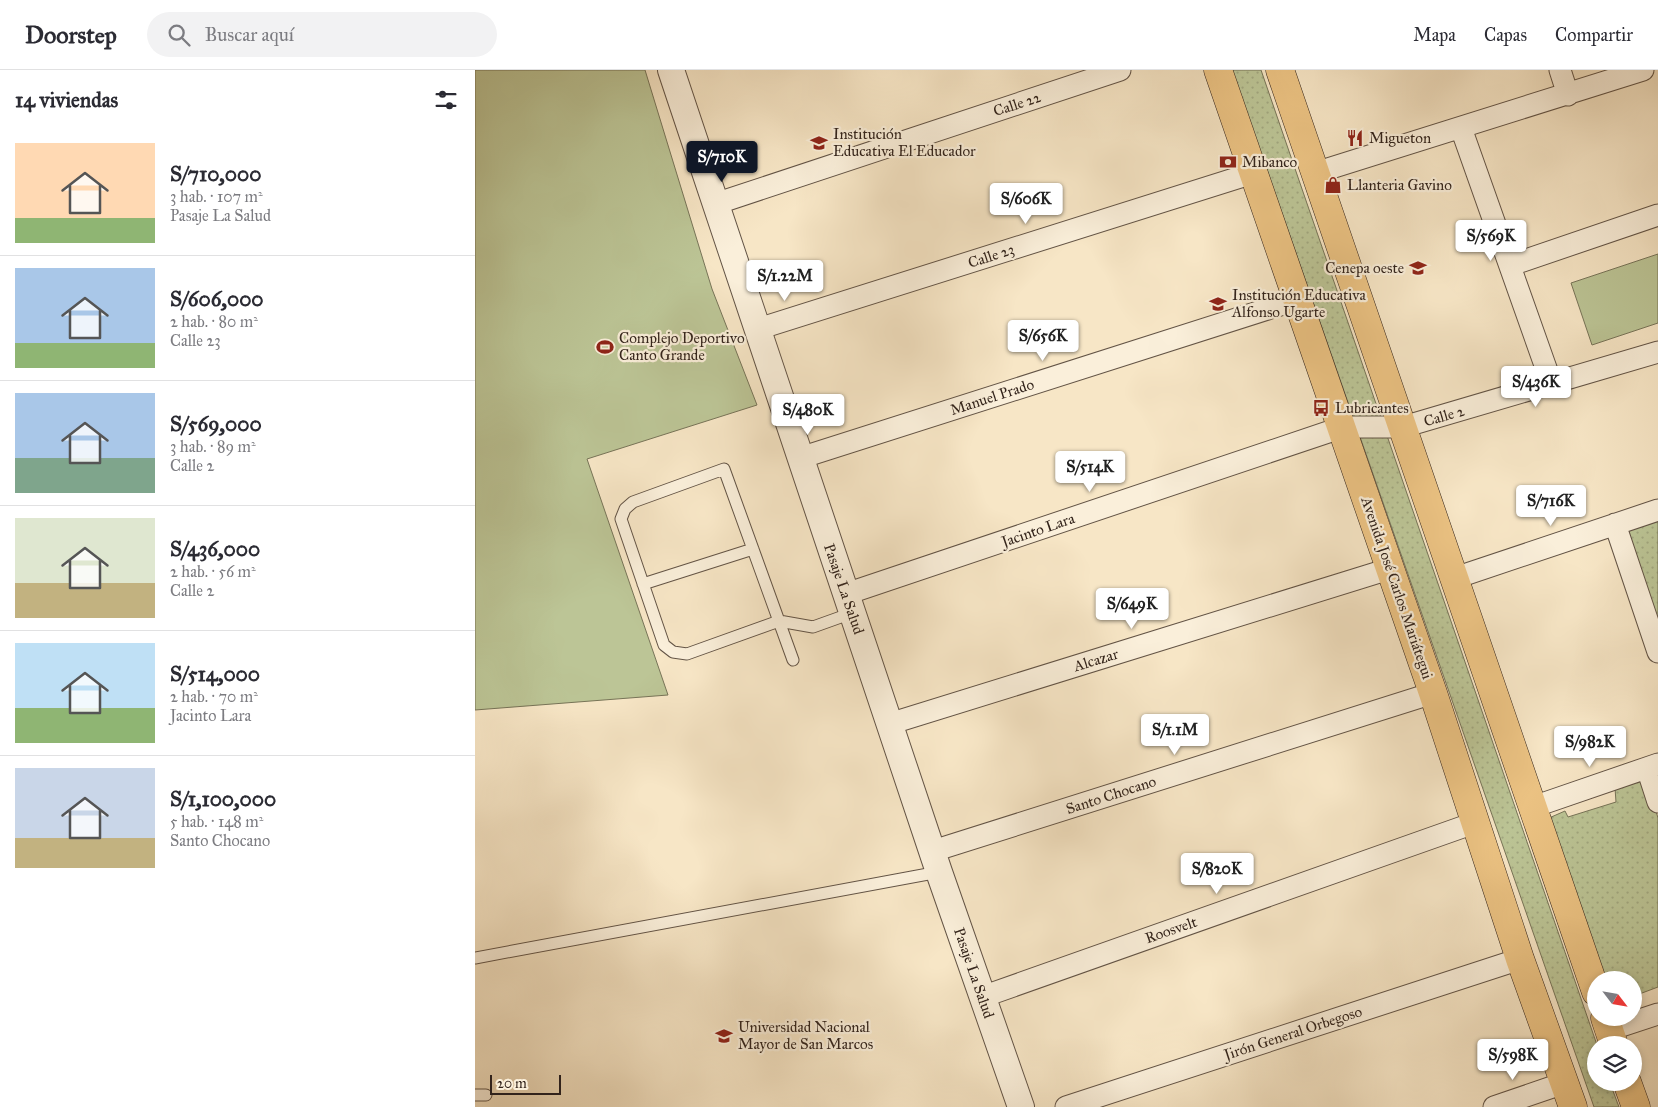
<!DOCTYPE html>
<html lang="es">
<head>
<meta charset="utf-8">
<style>
  :root { --surface:#fff; --page:#f2f2f3; --text:#2b2b33; --muted:#7c7c81; --line:#e1e1e2; --accent:#111827 }
  body { margin:0; font-family:"IM FELL Great Primer",serif; background:var(--page); color:var(--text); height:100vh; display:flex; flex-direction:column; font-size:19px; white-space:nowrap }
  * { box-sizing:border-box; margin:0 }
  p { font-size:16px; color:var(--muted) }
  .icon { flex:none; width:28px; height:28px; fill:none; stroke:currentColor; stroke-width:2; stroke-linecap:round; stroke-linejoin:round }
  .map { position:relative; flex:1; overflow:hidden }
  .side { display:flex; flex-direction:column; background:var(--surface); width:475px }
  .side>* { flex:none }
  .needle { width:32px; rotate:121deg }
  .buttons { position:absolute; left:1112px; top:901px; display:grid; gap:10px }
  .buttons a { display:grid; place-items:center; width:55px; height:55px; border-radius:50%; background:var(--surface); box-shadow:0 2px 8px #0003; font-size:25px }
  .scale { position:absolute; left:15px; bottom:12px; width:71px; box-sizing:border-box; padding-left:5px; border:2px solid #32231b; border-top:0; font-size:14px; line-height:18px; white-space:nowrap; color:#32231b; -webkit-text-stroke:4px #faefda; paint-order:stroke }
  .price { position:absolute; translate:-50% -42px; padding:0 11px; border-radius:5px; background:#fff; color:#222; font-size:16px; line-height:32px; filter:drop-shadow(0 1px 2px #0008) }
  .price::after { content:''; position:absolute; left:50%; top:30px; width:15px; height:11px; margin-left:-8px; background:inherit; clip-path:polygon(0 0,100% 0,50% 100%) }
  .price.active { background:var(--accent); color:#fff }
  ul { padding:0; list-style:none }
  li { display:flex; align-items:center; gap:15px; height:125px; padding:0 15px }
  li+li { border-top:1px solid var(--line) }
  li span { display:grid; place-items:center; flex:none; width:140px; height:100px; border-radius:0px; color:#555 }
  li>.icon { margin-inline-start:auto }
  span .icon { width:60px; height:60px; fill:#fffc; stroke-width:1 }
  li b { font-size:21px }
  h2 { display:flex; justify-content:space-between; align-items:center; height:60px; padding:0 15px; font-size:21px }
  header { display:flex; align-items:center; gap:30px; box-sizing:border-box; height:70px; padding:0 25px; background:var(--surface); border-bottom:1px solid var(--line) }
  header strong { font-size:24px }
  nav { display:flex; gap:28px; margin-inline-start:auto; font-size:18px }
  .search { width:350px; height:45px; background:var(--page); display:flex; align-items:center; gap:12px; box-sizing:border-box; padding:0 18px; border-radius:28px; color:var(--muted); font-size:19px }
  main { display:flex; flex:1; min-height:0 }
  .map>svg:first-child { display:block }
</style>
</head>
<body>
<header>
<strong>Doorstep</strong>
<div class="search"><svg class="icon" aria-label="search" viewBox="0 0 24 24"><circle cx="10" cy="10" r="6"/><path d="M15 15l6 6"/></svg>Buscar aquí</div>
<nav><a>Mapa</a><a>Capas</a><a>Compartir</a></nav>
</header>
<main>
<section class="side">
<h2>14 viviendas<svg class="icon" aria-label="filters" viewBox="0 0 24 24"><path d="M4 7h16M4 17h16"/><circle cx="9" cy="7" r="2"/><circle cx="15" cy="17" r="2"/></svg></h2>
<ul>
<li><span style="background:linear-gradient(#ffd9b3 75%,#8fb573 0)"><svg class="icon" aria-label="home" viewBox="0 0 24 24"><path d="M3 11l9-7 9 7M6 9v11h12V9"/></svg></span><div><b>S/710,000</b><p>3 hab. · 107 m²</p><p>Pasaje La Salud</p></div></li>
<li><span style="background:linear-gradient(#a9c7e8 75%,#8fb573 0)"><svg class="icon" aria-label="home" viewBox="0 0 24 24"><path d="M3 11l9-7 9 7M6 9v11h12V9"/></svg></span><div><b>S/606,000</b><p>2 hab. · 80 m²</p><p>Calle 23</p></div></li>
<li><span style="background:linear-gradient(#a9c7e8 65%,#7fa58c 0)"><svg class="icon" aria-label="home" viewBox="0 0 24 24"><path d="M3 11l9-7 9 7M6 9v11h12V9"/></svg></span><div><b>S/569,000</b><p>3 hab. · 89 m²</p><p>Calle 2</p></div></li>
<li><span style="background:linear-gradient(#dfe7d0 65%,#c2b280 0)"><svg class="icon" aria-label="home" viewBox="0 0 24 24"><path d="M3 11l9-7 9 7M6 9v11h12V9"/></svg></span><div><b>S/436,000</b><p>2 hab. · 56 m²</p><p>Calle 2</p></div></li>
<li><span style="background:linear-gradient(#bfe0f5 65%,#8fb573 0)"><svg class="icon" aria-label="home" viewBox="0 0 24 24"><path d="M3 11l9-7 9 7M6 9v11h12V9"/></svg></span><div><b>S/514,000</b><p>2 hab. · 70 m²</p><p>Jacinto Lara</p></div></li>
<li><span style="background:linear-gradient(#c9d6e8 70%,#c2b280 0)"><svg class="icon" aria-label="home" viewBox="0 0 24 24"><path d="M3 11l9-7 9 7M6 9v11h12V9"/></svg></span><div><b>S/1,100,000</b><p>5 hab. · 148 m²</p><p>Santo Chocano</p></div></li>
</ul>
</section>
<div class="map">
<svg width="1183" height="1037" viewBox="0 0 1183 1037">
  <defs>
    <pattern id="green-dots" width="8" height="8" patternUnits="userSpaceOnUse" patternTransform="scale(1.25)"><rect width="8" height="8" fill="#bcc596"/><path d="M2 2h.1M6 6h.1" fill="none" stroke="#a2a981" stroke-width="1.8" stroke-linecap="round"/></pattern>
  </defs>
  <rect width="100%" height="100%" fill="#f7e6c6"/>
  <filter id="stains"><feTurbulence type="fractalNoise" baseFrequency=".004" numOctaves="4"/><feColorMatrix values="0 0 0 0 .2 0 0 0 0 .09 0 0 0 0 .02 0 0 0 .5 -.17"/></filter>
  <radialGradient id="worn" r=".72"><stop offset=".6" stop-color="#630" stop-opacity="0"/><stop offset="1" stop-color="#630" stop-opacity=".3"/></radialGradient>
  <path fill="url(#green-dots)" stroke="#777458" d="M 757,0 L 786,0 L 1122,975 L 1121,1012 L 1135,1013 L 1144,1037 L 1119,1037 Z
    M 1183,447 L 1183,546 L 1175,549 L 1143,460 Z
    M 1147,711 L 1172,711 L 1183,748 L 1183,917 L 1159,926 L 1159,910 L 1131,910 L 1074,748 L 1090,741 L 1093,747 L 1141,732 L 1140,718 Z"/>
  <path fill="#bcc596" stroke="#777458" d="M 0,0 L 170,0 L 237,219 L 282,335 L 112,389 L 193,625 L 0,640 Z
    M 1183,184 L 1183,253 L 1117,275 L 1096,213 Z"/>
  <g fill="none" stroke-linecap="round" stroke-linejoin="round">
    <g stroke="#635446" stroke-width="13">
      <path id="service" d="M 168,514 L 278,479
        M 318,590 L 249,399 L 158,432 L 150,439 L 146,449 L 189,575 L 198,582 L 212,584 L 304,551 L 338,557 L 377,543
        M 0,888 L 464,802
        M 0,1025 L 11,1025"/>
    </g>
    <g stroke="#635446" stroke-width="23">
      <path id="minor" d="M 1085,0 L 1093,25
        M 986,58 L 1077,315
        M 840,103 L 1168,0
        M 240,134 L 645,0
        M 1036,195 L 1183,145
        M 283,259 L 778,103
        M 325,388 L 824,229
        M 1140,454 L 1183,582
        M 980,508 L 1183,440
        M 371,524 L 868,357 L 928,357 L 1183,282
        M 414,654 L 914,499
        M 1172,698 L 1183,732
        M 1058,737 L 1183,694
        M 458,781 L 958,623
        M 507,927 L 999,753
        M 1134,960 L 1183,944
        M 591,1037 L 1045,889
        M 1019,1037 L 1089,1013"/>
    </g>
    <g stroke="#635446" stroke-width="28">
      <path id="tertiary" d="M 196,0 L 464,802 L 546,1037"/>
    </g>
    <g stroke="#32231b" stroke-width="29">
      <path id="primary" d="M 743,0 L 958,623 L 1045,889 L 1098,1037
        M 805,0 L 1121,922
        M 1130,948 L 1139,975
        M 1152,1012 L 1161,1037"/>
    </g>
    <use href="#service" stroke="#faefda" stroke-width="11"/>
    <use href="#minor" stroke="#faefda" stroke-width="21"/>
    <use href="#tertiary" stroke="#faefda" stroke-width="26"/>
    <use href="#primary" stroke="#ecc383" stroke-width="28"/>
  </g>
  <defs>
    <g id="restaurant-bare" transform="scale(1.35)"><path d="M-5-6h1v4h1v-4h1v4h1v-4h1v5L-1.5 .5V6h-2V.5L-5-1ZM5-6V6H3V1.5H1.5Q1.5-4 5-6Z" fill="#8f2418" stroke="#faefda" stroke-width="2.5" paint-order="stroke"/></g>
    <g id="school-bare" transform="scale(1.35)"><path d="M0-5L7-2L0 1L-7-2ZM-4 1L0 2.5L4 1V4Q0 6-4 4Z" fill="#8f2418" stroke="#faefda" stroke-width="2.5" paint-order="stroke"/></g>
    <g id="bank-bare" transform="scale(1.35)"><path d="M-6-4H6V4H-6ZM0-2.3a2.3 2.3 0 1 0 0 4.6a2.3 2.3 0 1 0 0-4.6Z" fill="#8f2418" stroke="#faefda" stroke-width="2.5" paint-order="stroke"/></g>
    <g id="shop-bare" transform="scale(1.35)"><path d="M-5-2.5h2.3a2.7 3.5 0 0 1 5.4 0H5L5.5 6h-11ZM-1.5-2.5h3a1.5 2.3 0 0 0-3 0Z" fill="#8f2418" stroke="#faefda" stroke-width="2.5" paint-order="stroke"/></g>
    <g id="stadium-bare" transform="scale(1.35)"><path d="M0-5a6.5 5 0 1 0 0 10a6.5 5 0 1 0 0-10ZM-3.5-1.8h7v3.6h-7Z" fill="#8f2418" stroke="#faefda" stroke-width="2.5" paint-order="stroke"/></g>
    <g id="bus-bare" transform="scale(1.35)"><path d="M-5-6H5V4H4V6H2V4H-2V6H-4V4H-5ZM-3.5-4V0h7V-4ZM-3.5 1.2v1.5H-2V1.2ZM2 1.2v1.5H3.5V1.2Z" fill="#8f2418" stroke="#faefda" stroke-width="2.5" paint-order="stroke"/></g>
    <g id="university-bare" transform="scale(1.35)"><path d="M0-5L7-2L0 1L-7-2ZM-4 1L0 2.5L4 1V4Q0 6-4 4Z" fill="#8f2418" stroke="#faefda" stroke-width="2.5" paint-order="stroke"/></g>
  </defs>
  <g fill-rule="evenodd">
    <use href="#restaurant-bare" x="880" y="68"/>
    <use href="#school-bare" x="344" y="73"/>
    <use href="#bank-bare" x="753" y="92"/>
    <use href="#shop-bare" x="858" y="115"/>
    <use href="#school-bare" x="943" y="198"/>
    <use href="#school-bare" x="743" y="234"/>
    <use href="#stadium-bare" x="130" y="277"/>
    <use href="#bus-bare" x="846" y="338"/>
    <use href="#university-bare" x="249" y="966"/>
  </g>
  <g text-anchor="middle" stroke-width="4.5" stroke-linejoin="round" paint-order="stroke">
    <g font-size="15" fill="#32231b" stroke="#faefda">
      <text transform="translate(542 34) rotate(-18)" y="5">Calle 22</text>
      <text transform="translate(516 186) rotate(-18)" y="5">Calle 23</text>
      <text transform="translate(517 327) rotate(-18)" y="5">Manuel Prado</text>
      <text transform="translate(969 346) rotate(-16)" y="5">Calle 2</text>
      <text transform="translate(563 460) rotate(-19)" y="5">Jacinto Lara</text>
      <text transform="translate(922 518) rotate(71)" y="5">Avenida José Carlos Mariátegui</text>
      <text transform="translate(369 519) rotate(71)" y="5">Pasaje La Salud</text>
      <text transform="translate(621 590) rotate(-17)" y="5">Alcazar</text>
      <text transform="translate(636 725) rotate(-18)" y="5">Santo Chocano</text>
      <text transform="translate(696 860) rotate(-19)" y="5">Roosvelt</text>
      <text transform="translate(499 903) rotate(71)" y="5">Pasaje La Salud</text>
      <text transform="translate(818 963) rotate(-18)" y="5">Jirón General Orbegoso</text>
    </g>
    <g font-size="15" fill="#32231b" stroke="#faefda" text-anchor="start">
      <text x="358" y="69">Institución<tspan x="358" dy="17">Educativa El Educador</tspan></text>
      <text x="894" y="73">Migueton</text>
      <text x="767" y="97">Mibanco</text>
      <text x="872" y="120">Llanteria Gavino</text>
      <text x="929" y="203" text-anchor="end">Cenepa oeste</text>
      <text x="757" y="230">Institución Educativa<tspan x="757" dy="17">Alfonso Ugarte</tspan></text>
      <text x="144" y="273">Complejo Deportivo<tspan x="144" dy="17">Canto Grande</tspan></text>
      <text x="860" y="343">Lubricantes</text>
      <text x="263" y="962">Universidad Nacional<tspan x="263" dy="17">Mayor de San Marcos</tspan></text>
    </g>
  </g>
  <rect width="100%" height="100%" filter="url(#stains)"/>
  <rect width="100%" height="100%" fill="url(#worn)"/>
</svg>
<div class="buttons">
<a><svg class="needle" viewBox="-14 -14 28 28"><path d="M0-13l5 13h-10z" fill="#e53935"/><path d="M0 13l5-13h-10z" fill="#7c7c81"/></svg></a>
<a><svg class="icon" aria-label="layers" viewBox="0 0 24 24"><path d="M12 4l9 5-9 5-9-5zM3 14l9 5 9-5"/></svg></a>
</div>
<div class="scale">20 m</div>
<b class="price active" style="left:247px;top:113px">S/710K</b>
<b class="price" style="left:551px;top:155px">S/606K</b>
<b class="price" style="left:1016px;top:192px">S/569K</b>
<b class="price" style="left:310px;top:232px">S/1.22M</b>
<b class="price" style="left:568px;top:292px">S/656K</b>
<b class="price" style="left:1061px;top:338px">S/436K</b>
<b class="price" style="left:333px;top:366px">S/480K</b>
<b class="price" style="left:615px;top:423px">S/514K</b>
<b class="price" style="left:1076px;top:457px">S/716K</b>
<b class="price" style="left:657px;top:560px">S/649K</b>
<b class="price" style="left:700px;top:686px">S/1.1M</b>
<b class="price" style="left:1115px;top:698px">S/982K</b>
<b class="price" style="left:742px;top:825px">S/820K</b>
<b class="price" style="left:1038px;top:1011px">S/598K</b>
</div>
</main>
</body>
</html>
